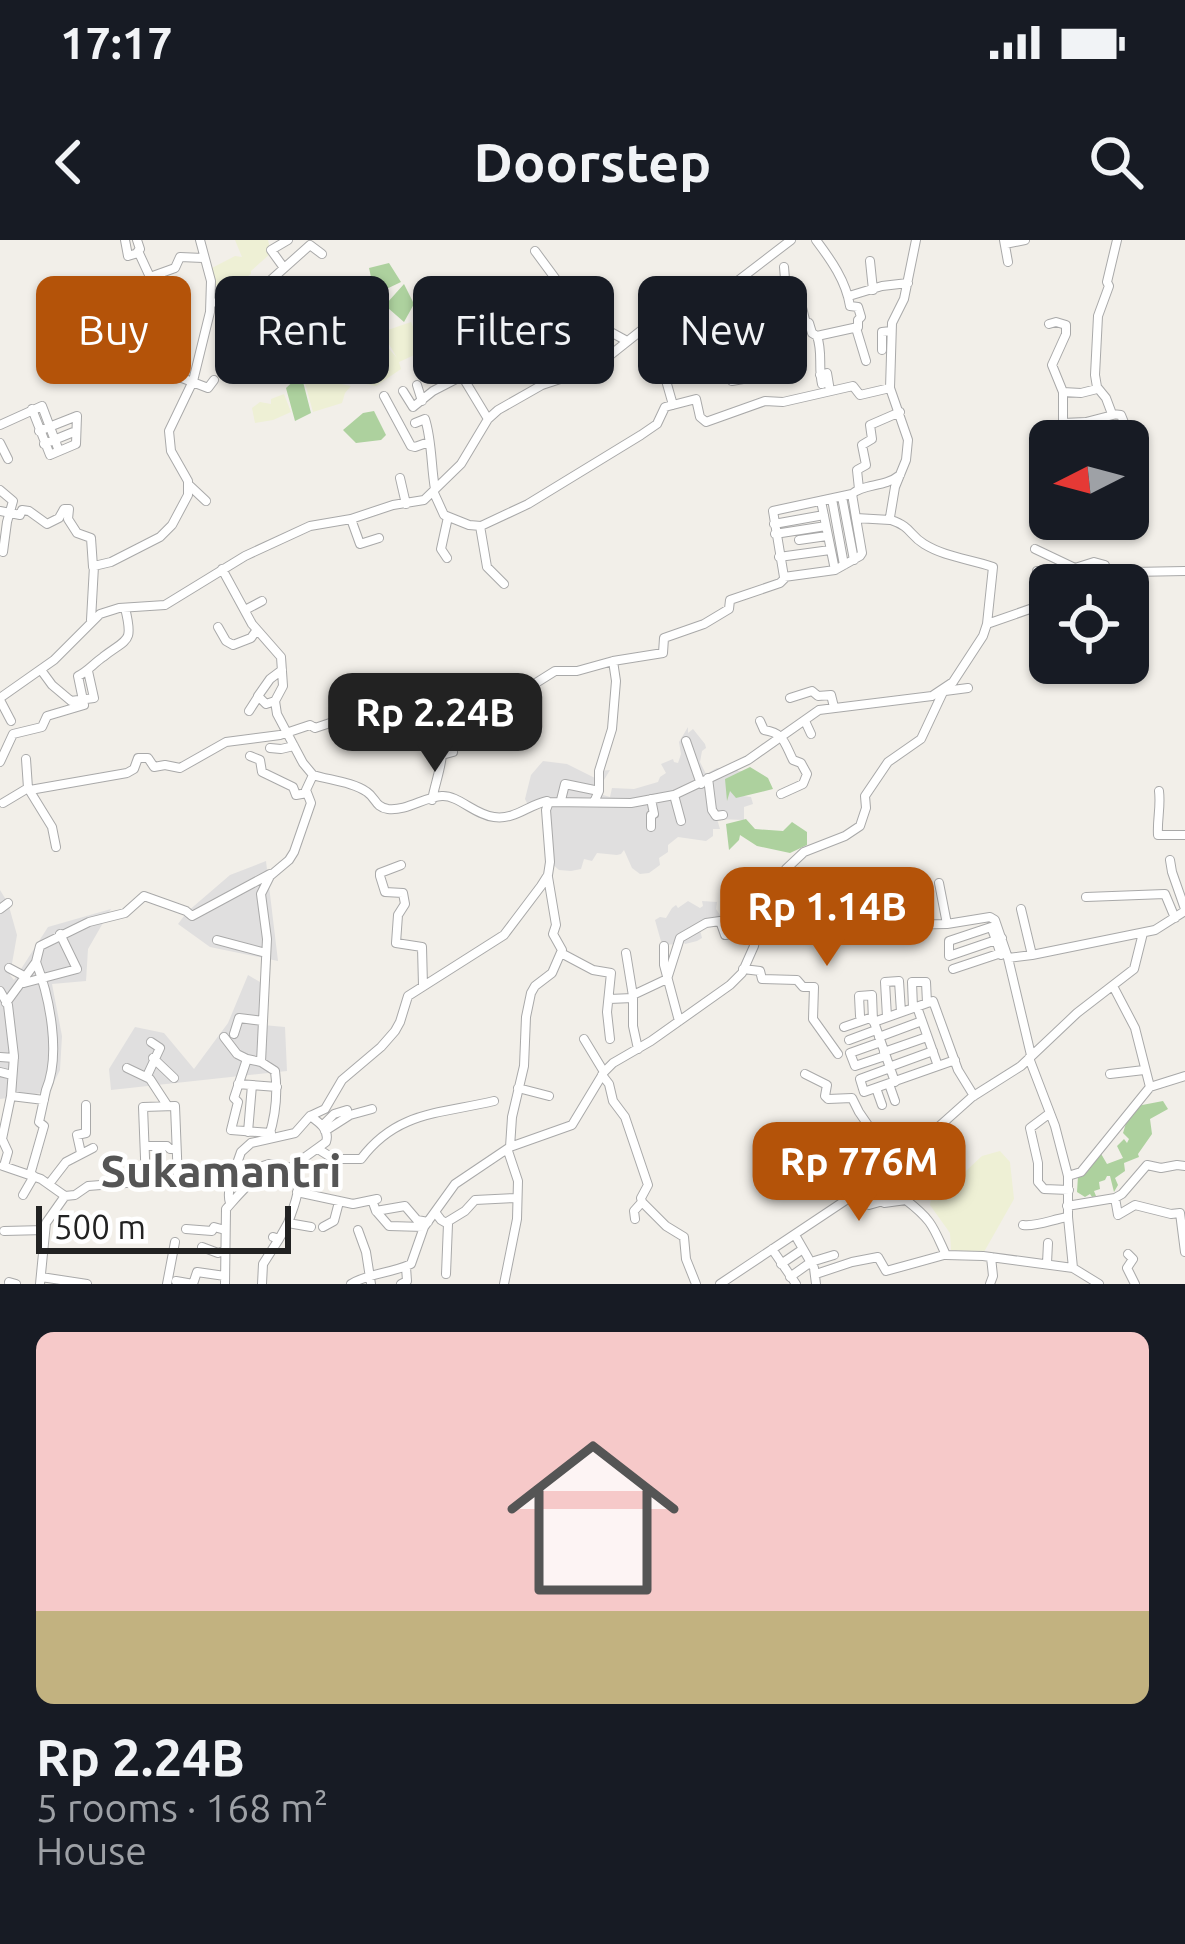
<!DOCTYPE html>
<html lang="en">
<head>
<meta charset="utf-8">
<style>
  :root { --surface:#171b24; --page:#242831; --text:#f1f3f6; --muted:#9ea1a6; --line:#363941; --accent:#b45309 }
  body { margin:0; font-family:Ubuntu,sans-serif; background:var(--page); color:var(--text); height:100vh; display:flex; flex-direction:column; font-size:45px; white-space:nowrap }
  * { box-sizing:border-box; margin:0 }
  p { font-size:39px; color:var(--muted) }
  .icon { flex:none; width:66px; height:66px; fill:none; stroke:currentColor; stroke-width:2; stroke-linecap:round; stroke-linejoin:round }
  .map { position:relative; height:1044px; overflow:hidden }
  .sheet { display:flex; flex-direction:column; background:var(--surface); flex:1 }
  .sheet>* { flex:none }
  .guide { position:absolute; left:36px; top:36px; width:1113px; height:108px; display:flex; gap:24px }
  .needle { width:78px; rotate:264deg }
  .tools { position:absolute; left:1029px; top:180px; display:grid; gap:24px }
  .tools a { display:grid; place-items:center; width:120px; height:120px; border-radius:18px; background:var(--surface); box-shadow:0 3px 9px #0004; font-size:60px }
  .scale { position:absolute; left:36px; bottom:30px; width:255px; box-sizing:border-box; padding-left:12px; border:6px solid #222; border-top:0; font-size:33px; line-height:42px; white-space:nowrap; color:#222; -webkit-text-stroke:9px #fff; paint-order:stroke }
  .price { position:absolute; translate:-50% -102px; padding:0 27px; border-radius:24px; background:var(--accent); color:#fff; font-size:39px; line-height:78px; filter:drop-shadow(0 3px 6px #0008) }
  .price::after { content:''; position:absolute; left:50%; top:72px; width:36px; height:27px; margin-left:-18px; background:inherit; clip-path:polygon(0 0,100% 0,50% 100%) }
  .price.current { background:#222; color:#fff }
  ul { padding:0; list-style:none }
  li { display:grid; align-content:center; gap:24px; height:636px; padding:0 36px }
  li+li { border-top:3px solid var(--line) }
  li span { display:grid; place-items:center; height:372px; border-radius:18px; color:#555 }
  li>.icon { margin-inline-start:auto }
  span .icon { width:216px; height:216px; fill:#fffc; stroke-width:1 }
  li b { font-size:51px }
  .tag { padding:0 42px; border-radius:18px; background:var(--surface); box-shadow:0 3px 9px #0004; font-size:42px; line-height:108px }
  .tag.current { background:var(--accent); color:#fff }
  .status { display:flex; justify-content:space-between; align-items:center; height:84px; padding:0 60px; background:var(--surface); direction:ltr }
  .status svg { height:33px; fill:currentColor }
  header { display:flex; justify-content:space-between; align-items:center; height:156px; padding:0 36px; background:var(--surface); font-size:54px; font-weight:700 }
  .map>svg:first-child { display:block }
</style>
</head>
<body>
<div class="status"><b>17:17</b><svg viewBox="0 0 49 12"><path d="M0 12V9h3v3zM5 12V6h3v6zM10 12V3h3v9zM15 12V0h3v12zM26 1h20v11H26zM47 4h2v5h-2z"/></svg></div>
<header><svg class="icon" aria-label="back" viewBox="0 0 24 24"><path d="M15 5l-7 7 7 7"/></svg>Doorstep<svg class="icon" aria-label="search" viewBox="0 0 24 24"><circle cx="10" cy="10" r="6"/><path d="M15 15l6 6"/></svg></header>
<div class="map">
<svg width="1185" height="1044" viewBox="0 0 1185 1044">
  <rect width="100%" height="100%" fill="#f2efe9"/>
  <path fill="#e0dfdf" d="M 688,487 L 688,493 L 693,489 L 705,504 L 706,508 L 702,511 L 700,522 L 706,534 L 717,528 L 737,528 L 738,531 L 749,531 L 743,556 L 751,557 L 753,564 L 744,567 L 744,580 L 717,579 L 720,589 L 713,589 L 713,596 L 706,601 L 678,597 L 668,605 L 668,612 L 659,618 L 660,625 L 649,633 L 640,634 L 632,628 L 624,610 L 621,614 L 617,615 L 597,613 L 592,621 L 584,619 L 581,629 L 571,631 L 559,630 L 551,623 L 545,563 L 529,567 L 525,559 L 531,535 L 543,521 L 567,524 L 597,539 L 599,531 L 610,530 L 604,540 L 603,555 L 610,557 L 612,548 L 634,549 L 658,542 L 660,537 L 666,533 L 661,524 L 673,519 L 674,522 L 678,523 L 681,514 L 679,502 Z
    M 266,621 L 278,721 L 210,707 L 178,684 L 187,672 L 230,635 Z
    M 0,650 L 8,663 L 17,695 L 10,735 L 14,740 L 48,687 L 111,669 L 88,709 L 86,741 L 52,744 L 62,796 L 60,830 L 49,852 L 0,859 Z
    M 688,661 L 700,668 L 703,666 L 702,661 L 717,662 L 716,669 L 722,678 L 721,687 L 718,688 L 713,681 L 700,690 L 702,698 L 697,701 L 685,704 L 681,698 L 679,704 L 662,705 L 655,680 L 660,677 L 666,678 L 672,668 L 676,665 L 678,668 Z
    M 248,735 L 260,742 L 263,785 L 285,787 L 287,831 L 111,850 L 109,829 L 135,787 L 164,793 L 194,829 L 228,783 Z"/>
  <path fill="#eef0d5" d="M 235,0 L 268,0 L 271,13 L 251,31 L 251,34 L 227,51 L 220,49 L 215,44 L 210,29 L 235,16 L 242,17 Z
    M 441,65 L 451,91 L 439,103 L 426,110 L 415,82 Z
    M 411,82 L 423,111 L 399,122 L 401,129 L 376,146 L 357,142 L 361,132 L 385,104 L 397,118 L 382,92 Z
    M 303,136 L 351,146 L 345,153 L 342,163 L 313,172 Z
    M 284,154 L 291,172 L 273,180 L 255,183 L 252,168 L 260,162 L 271,164 L 271,159 Z
    M 1000,911 L 1010,922 L 1014,959 L 984,1012 L 951,1010 L 950,993 L 930,965 L 931,958 L 953,943 L 982,916 Z"/>
  <path fill="#add19e" d="M 389,23 L 401,42 L 376,54 L 369,41 L 371,37 L 369,28 Z
    M 404,44 L 414,64 L 404,82 L 388,68 L 387,63 Z
    M 360,75 L 364,88 L 377,87 L 384,101 L 367,118 L 351,114 L 344,87 L 348,80 Z
    M 307,76 L 312,77 L 316,84 L 328,79 L 350,116 L 342,122 L 322,127 L 299,106 L 300,91 L 294,86 Z
    M 301,134 L 311,173 L 295,181 L 286,148 Z
    M 374,171 L 386,195 L 381,200 L 356,203 L 343,190 L 363,173 Z
    M 750,527 L 768,538 L 773,549 L 736,558 L 730,551 L 727,561 L 725,539 Z
    M 746,579 L 755,589 L 783,591 L 792,582 L 807,592 L 807,605 L 790,613 L 757,606 L 740,595 L 739,600 L 729,610 L 726,584 Z
    M 1163,861 L 1168,869 L 1150,879 L 1152,894 L 1138,914 L 1139,917 L 1124,923 L 1125,931 L 1115,938 L 1118,945 L 1114,952 L 1110,936 L 1107,936 L 1105,940 L 1099,942 L 1100,949 L 1094,951 L 1096,956 L 1092,957 L 1090,954 L 1085,957 L 1077,952 L 1078,936 L 1100,912 L 1107,924 L 1123,918 L 1117,906 L 1124,899 L 1127,903 L 1129,899 L 1123,893 L 1126,883 L 1137,866 Z"/>
  <g fill="none" stroke-linecap="round" stroke-linejoin="round">
    <g stroke="#a9a9a9" stroke-width="10">
      <path id="minor" d="M 125,0 L 128,16 L 138,13
        M 137,0 L 140,9 L 138,11 L 150,37 L 175,28 L 180,17 L 203,18
        M 816,0 C 831,20 846,41 850,66 L 858,67 L 861,77 L 858,80 L 858,87 L 817,96
        M 916,0 L 904,59 L 892,83 L 890,148 L 908,200 L 906,220 L 895,247 L 890,277 L 891,280 C 912,287 909,295 924,304 C 945,317 970,319 993,327 L 987,384
        M 1004,0 L 1008,22
        M 1117,0 L 1107,42 L 1109,46 L 1098,76 L 1095,135 L 1097,147 L 1106,158 L 1112,174 L 1121,175 L 1129,195 L 1128,209
        M 1005,4 L 1025,0
        M 535,11 L 566,53 L 577,84 L 594,76 L 605,89 L 627,101
        M 870,21 L 873,50
        M 784,27 L 785,39 L 798,51 L 806,84
        M 284,28 L 271,10 L 288,0
        M 735,42 L 746,61 L 752,59 L 764,82 L 776,77 L 788,90 L 799,91 L 809,83 L 812,93 L 817,96 C 823,113 818,127 822,144
        M 565,51 L 576,46
        M 522,54 L 535,72
        M 849,56 L 882,46 L 908,43
        M 257,59 L 262,61 L 275,80 L 293,68 L 303,68 L 311,74 L 322,67 L 327,72 L 348,59
        M 712,59 L 730,105 L 724,108 L 732,141 L 743,139
        M 211,62 L 246,66 L 257,59 L 263,47 L 310,5 L 322,14
        M 685,70 C 695,90 705,110 710,129
        M 1049,84 L 1056,82 L 1066,85 L 1066,94 L 1052,125 L 1063,152 L 1063,183 L 1086,182 L 1113,175
        M 856,88 L 866,121
        M 508,89 L 566,53
        M 643,89 L 661,123 L 673,165
        M 563,96 L 558,106 L 563,138
        M 882,110 L 882,92 L 891,91
        M 268,131 L 258,106 L 273,79
        M 820,135 L 827,133 L 830,151
        M 168,138 L 182,138 L 208,148 L 214,140
        M 417,145 L 422,161
        M 403,151 L 413,167 L 433,151 L 462,136 L 488,179
        M 1063,152 L 1081,153 L 1097,149
        M 384,156 L 411,206 L 415,207 L 429,202
        M 32,169 L 50,215 L 76,204 L 77,176 L 39,191
        M 415,183 L 425,179 C 432,200 431,227 435,249
        M 0,185 L 42,166 L 59,211
        M 1091,194 L 1100,201
        M 0,203 L 8,219
        M 44,204 L 76,191
        M 400,238 L 406,264
        M 190,246 L 206,261
        M 859,249 L 857,230 L 866,225 L 862,205 L 872,199 L 870,185 L 900,172
        M 0,250 L 13,261 L 7,282 L 3,312
        M 434,253 L 444,275 L 469,285 L 481,286 L 528,264 L 641,195 L 657,184 L 665,167 L 696,159 L 700,177 L 706,182 L 765,161 L 783,162 L 853,146 L 860,155 L 890,148
        M 852,254 L 773,271 L 784,337 L 835,330 L 860,316 L 862,313 L 856,278
        M 842,257 L 854,320
        M 832,259 L 844,325
        M 821,261 L 835,330
        M 0,271 L 20,275 L 22,270 L 29,271 L 47,284 L 59,278 L 64,269 L 69,269 L 68,279 L 77,293 L 91,298 L 93,327
        M 351,279 L 360,304 L 379,298
        M 890,280 L 856,278 L 852,254 C 865,243 884,248 900,235
        M 774,284 L 824,275
        M 480,286 L 487,327 L 504,344
        M 775,294 L 826,286
        M 799,300 L 827,296
        M 1035,309 L 1075,328 L 1094,322 L 1105,325 L 1110,343
        M 779,317 L 830,310
        M 447,318 L 441,309 L 448,277
        M 222,329 L 252,384 L 281,417 L 283,446 L 275,461 L 277,474 L 303,523 L 313,535 L 306,550 L 311,563 L 294,612 L 289,620 L 270,636 L 261,654 L 267,699 L 261,822
        M 1108,344 L 1132,332 L 1185,331
        M 1035,366 L 1036,385 L 1050,384
        M 1036,366 L 1037,331 L 1072,338 L 1075,345
        M 245,370 L 262,361
        M 91,380 L 94,326 L 111,322 L 160,297 L 172,285 L 188,255 L 188,241 L 171,211 L 169,191 L 193,141 L 210,72 L 211,41 L 200,0
        M 218,387 L 226,401 L 233,405 L 251,398 L 256,391
        M 41,430 L 52,445 L 71,461 L 94,458 L 88,431
        M 945,451 L 968,448
        M 0,458 L 54,420 L 100,374 L 119,368 L 165,365 L 245,316 L 310,286 L 351,279 L 393,265 L 424,260 L 461,224 L 488,179 L 498,170 L 542,145 L 594,128 L 643,89 L 718,56 L 791,0
        M 790,458 L 812,451 L 818,456 L 831,455 L 834,467
        M 0,460 L 11,481
        M 275,461 L 266,464 L 258,456 L 270,439 L 282,430
        M 249,471 L 258,457
        M 760,481 L 764,490 C 784,493 784,502 793,520 L 801,523 L 807,534 L 803,544 L 781,554
        M 805,481 L 811,494
        M 686,501 L 701,544
        M 270,508 L 281,509 L 294,506
        M 250,516 L 260,520 L 262,532 L 293,547 L 296,555 L 307,553
        M 26,519 L 28,548
        M 0,522 L 13,494 L 42,487 L 47,476 L 84,465 L 78,436 C 88,431 93,424 103,417 C 127,398 134,404 125,368
        M 313,535 C 329,540 353,542 367,552 C 376,558 375,567 388,569 C 407,571 424,557 442,556 C 458,555 475,575 494,577 C 515,580 528,565 547,561
        M 708,538 L 712,570 L 716,576 L 723,575
        M 30,550 L 127,533 L 134,529 L 138,518 L 148,518 L 154,527 L 165,525 L 180,528 L 226,502 L 280,495 L 310,485 L 315,488 L 333,482 L 347,480
        M 1159,551 C 1161,567 1157,579 1158,595 L 1185,595
        M 674,555 L 681,581
        M 651,559 L 654,574 L 651,575 L 651,587
        M 432,560 C 435,544 440,532 442,515 L 453,512 L 450,479 L 451,460 L 480,451 L 492,451 L 504,455 L 520,453 L 555,431 L 577,431 L 613,421 L 663,413 L 664,398 L 704,384 L 729,369 L 730,360 L 780,343 L 786,337
        M 561,560 L 565,544 L 599,551
        M 594,562 L 599,551 L 599,531 L 612,489 L 616,441 L 613,421
        M 3,563 L 28,548 L 52,587 L 56,607
        M 1170,620 L 1172,632 L 1185,669
        M 401,625 L 380,633 L 380,636 L 385,652 L 403,653 L 405,664 L 398,675 L 396,703 L 422,707 L 423,746
        M 939,643 L 947,684
        M 1086,657 L 1165,654 L 1175,678
        M 0,669 L 8,663
        M 1021,669 L 1032,715 L 1155,690 L 1185,671
        M 755,695 L 796,693 L 822,678 L 895,685 L 947,684 L 990,677 L 995,680 L 1008,718 L 1031,815
        M 217,700 L 266,713
        M 664,706 L 664,725 L 679,781
        M 561,713 L 593,730 L 611,733 L 607,772 L 610,799
        M 626,713 L 633,756 L 633,786 L 638,809
        M 1001,715 C 998,706 995,696 991,687 L 949,701 L 949,716 L 996,700 L 1002,698
        M 1008,718 L 1032,715
        M 9,728 L 24,736
        M 743,729 L 760,731 L 762,739 L 797,740 L 803,747 L 814,747 L 813,779 L 838,814
        M 953,729 L 1001,713
        M 24,743 L 77,729 L 60,694
        M 1113,746 L 1135,788 L 1150,847
        M 0,751 L 8,765 L 14,816 L 11,856 L 2,899 L 8,912 L 4,926
        M 633,755 L 667,739 L 680,698 L 706,683 L 720,681 L 725,695 L 756,691
        M 609,759 L 633,758
        M 6,763 L 36,722 L 40,706 L 89,682 L 125,673 L 144,656 L 186,671 L 192,676 L 270,634
        M 917,767 L 938,826
        M 913,768 L 912,742 L 926,742 L 927,763
        M 860,776 L 859,756 L 872,755 L 873,781
        M 887,777 L 885,742 L 899,741 L 901,772
        M 844,787 L 873,777
        M 234,794 L 239,778 L 263,781
        M 224,797 L 237,814 L 247,819
        M 879,797 L 922,781
        M 584,799 L 604,832
        M 849,800 L 876,790
        M 881,802 L 850,813 L 855,826 L 885,816
        M 884,812 L 927,797
        M 0,817 L 14,818
        M 153,818 L 174,838
        M 1029,818 L 1055,886 L 1068,936 L 1068,977 L 1073,1028 L 1099,1044
        M 889,827 L 933,811
        M 127,828 L 150,839 L 167,865
        M 890,828 L 860,839 L 864,852 L 955,820
        M 0,832 L 12,835
        M 805,834 L 827,845 L 825,856 L 828,859 L 852,858 L 859,872 L 896,926
        M 1110,834 L 1144,830
        M 602,835 L 609,844 L 613,861 L 625,877 L 648,945 L 641,958 L 642,962 L 634,971 L 635,979
        M 147,836 L 160,808 L 151,802
        M 895,842 L 874,782 L 933,761 L 958,830 L 974,856
        M 238,844 L 277,847
        M 889,844 L 895,861
        M 518,848 L 549,856
        M 876,848 L 882,865
        M 11,856 L 44,860
        M 1050,873 L 1030,888 L 1038,923 L 1038,942 L 1044,949 L 1069,950
        M 323,885 L 334,874 L 347,870
        M 325,891 L 350,875 L 372,869
        M 248,892 L 252,845
        M 269,896 C 276,874 278,854 275,831 L 261,822 L 247,819 L 234,858 L 238,862 L 231,890 L 271,893
        M 145,906 L 167,906 L 170,909 L 176,909
        M 510,907 L 512,877 L 524,826 L 526,777 L 531,753 L 535,746 L 552,733 L 562,710 L 553,694 L 556,685 L 548,637
        M 318,909 L 334,919 L 361,919 C 397,871 440,874 494,861
        M 81,913 L 77,895 L 86,893 L 86,865
        M 3,926 L 41,939 L 65,956
        M 290,928 C 306,942 294,965 288,983 L 311,987
        M 235,929 L 250,930 L 269,924 L 277,925
        M 30,935 L 44,886 L 39,882 L 46,850 C 61,815 50,758 36,722
        M 229,935 C 233,943 226,952 230,963
        M 1068,936 L 1081,932 L 1150,847 L 1185,836
        M 873,942 L 884,963 L 906,960 C 933,981 933,987 946,1015 L 983,1016 L 1073,1028
        M 146,943 L 143,867 L 175,866 L 178,941
        M 49,944 L 66,922 L 93,908
        M 861,949 L 869,965 L 883,961
        M 297,952 L 353,964 L 377,959
        M 23,955 L 34,936
        M 1115,958 L 1118,975 L 1135,965 L 1171,974 L 1180,973 L 1185,1012
        M 372,960 L 376,971 L 389,986 L 424,987
        M 642,962 L 666,986 L 684,997 L 686,1019 L 696,1044
        M 1067,966 L 1115,958 L 1122,954 L 1147,925 L 1161,928 L 1177,925 L 1185,926
        M 376,971 L 405,966 L 417,980 L 428,982
        M 435,972 L 441,980 L 448,984 L 446,1034
        M 447,982 L 465,971 L 475,960 L 515,958
        M 1023,985 C 1037,987 1053,979 1068,977
        M 323,987 L 334,981 L 339,962
        M 186,989 L 212,991 L 214,987 L 225,990
        M 358,990 L 366,1012 L 371,1044
        M 4,991 L 45,990
        M 795,995 L 814,1028 L 816,1044
        M 273,997 L 279,999 L 288,983
        M 202,1007 L 218,1013 L 224,1011
        M 772,1009 L 796,1044
        M 1128,1014 L 1133,1019 L 1127,1028 L 1135,1044
        M 1047,1023 L 1048,1003
        M 781,1024 L 803,1009
        M 816,1034 L 852,1022 L 878,1017 L 886,1031 L 944,1015
        M 41,1037 L 87,1044
        M 790,1037 L 811,1022 L 834,1015
        M 176,1041 L 193,1044 L 197,1032 L 225,1036
        M 9,1042 L 16,1044
        M 40,1044 L 46,983 L 65,956 L 75,955 L 88,946 L 229,935 L 235,929 L 241,912 L 251,903 L 295,893 L 310,876 L 325,869 L 342,840 L 381,807 L 395,791 L 400,782 L 408,756 L 504,695 L 541,646 L 548,635 L 550,622 L 546,570 L 549,562 L 631,563 L 674,555 L 748,520 L 819,470 L 932,456 L 953,442 L 983,396 L 987,384 L 1050,362
        M 167,1044 L 175,1002
        M 225,1044 L 226,969 C 242,951 263,923 290,928 L 326,902 C 330,890 319,882 310,876
        M 262,1044 L 263,1024 L 279,999
        M 351,1044 C 366,1034 392,1033 411,1024 L 424,987 L 455,944 L 510,907 L 572,885 L 604,832 L 613,823 L 651,801 L 730,745 L 742,733 L 754,706 L 762,667 L 786,629 L 804,612 L 845,596 L 860,586 L 866,568 L 865,556 L 888,522 L 921,499 L 944,450
        M 401,1044 L 407,1041 L 406,1027
        M 504,1044 L 517,979 L 518,941 L 508,911
        M 720,1044 L 888,932 L 972,857 L 1021,826 L 1077,773 L 1134,729 L 1143,693
        M 990,1044 L 993,1036 L 991,1017"/>
    </g>
    <use href="#minor" stroke="#fff" stroke-width="8"/>
  </g>
  <g text-anchor="middle" stroke-width="9" stroke-linejoin="round" paint-order="stroke">
    <g font-size="45" font-weight="bold" fill="#555" stroke="#fff">
      <text x="221" y="947">Sukamantri</text>
    </g>
  </g>
</svg>
<div class="tools">
<a><svg class="needle" viewBox="-14 -14 28 28"><path d="M0-13l5 13h-10z" fill="#e53935"/><path d="M0 13l5-13h-10z" fill="#9ea1a6"/></svg></a>
<a><svg class="icon" aria-label="locate" viewBox="0 0 24 24"><circle cx="12" cy="12" r="6"/><path d="M12 2v4M12 18v4M2 12h4M18 12h4"/></svg></a>
</div>
<div class="scale">500 m</div>
<b class="price current" style="left:435px;top:535px">Rp 2.24B</b>
<b class="price" style="left:827px;top:729px">Rp 1.14B</b>
<b class="price" style="left:859px;top:984px">Rp 776M</b>
<div class="guide">
<a class="tag current">Buy</a>
<a class="tag">Rent</a>
<a class="tag">Filters</a>
<a class="tag">New</a>
</div>
</div>
<section class="sheet">
<ul>
<li><span style="background:linear-gradient(#f6c9c9 75%,#c2b280 0)"><svg class="icon" aria-label="home" viewBox="0 0 24 24"><path d="M3 11l9-7 9 7M6 9v11h12V9"/></svg></span><div><b>Rp 2.24B</b><p>5 rooms · 168 m²</p><p>House</p></div></li>
</ul>
</section>
</body>
</html>
